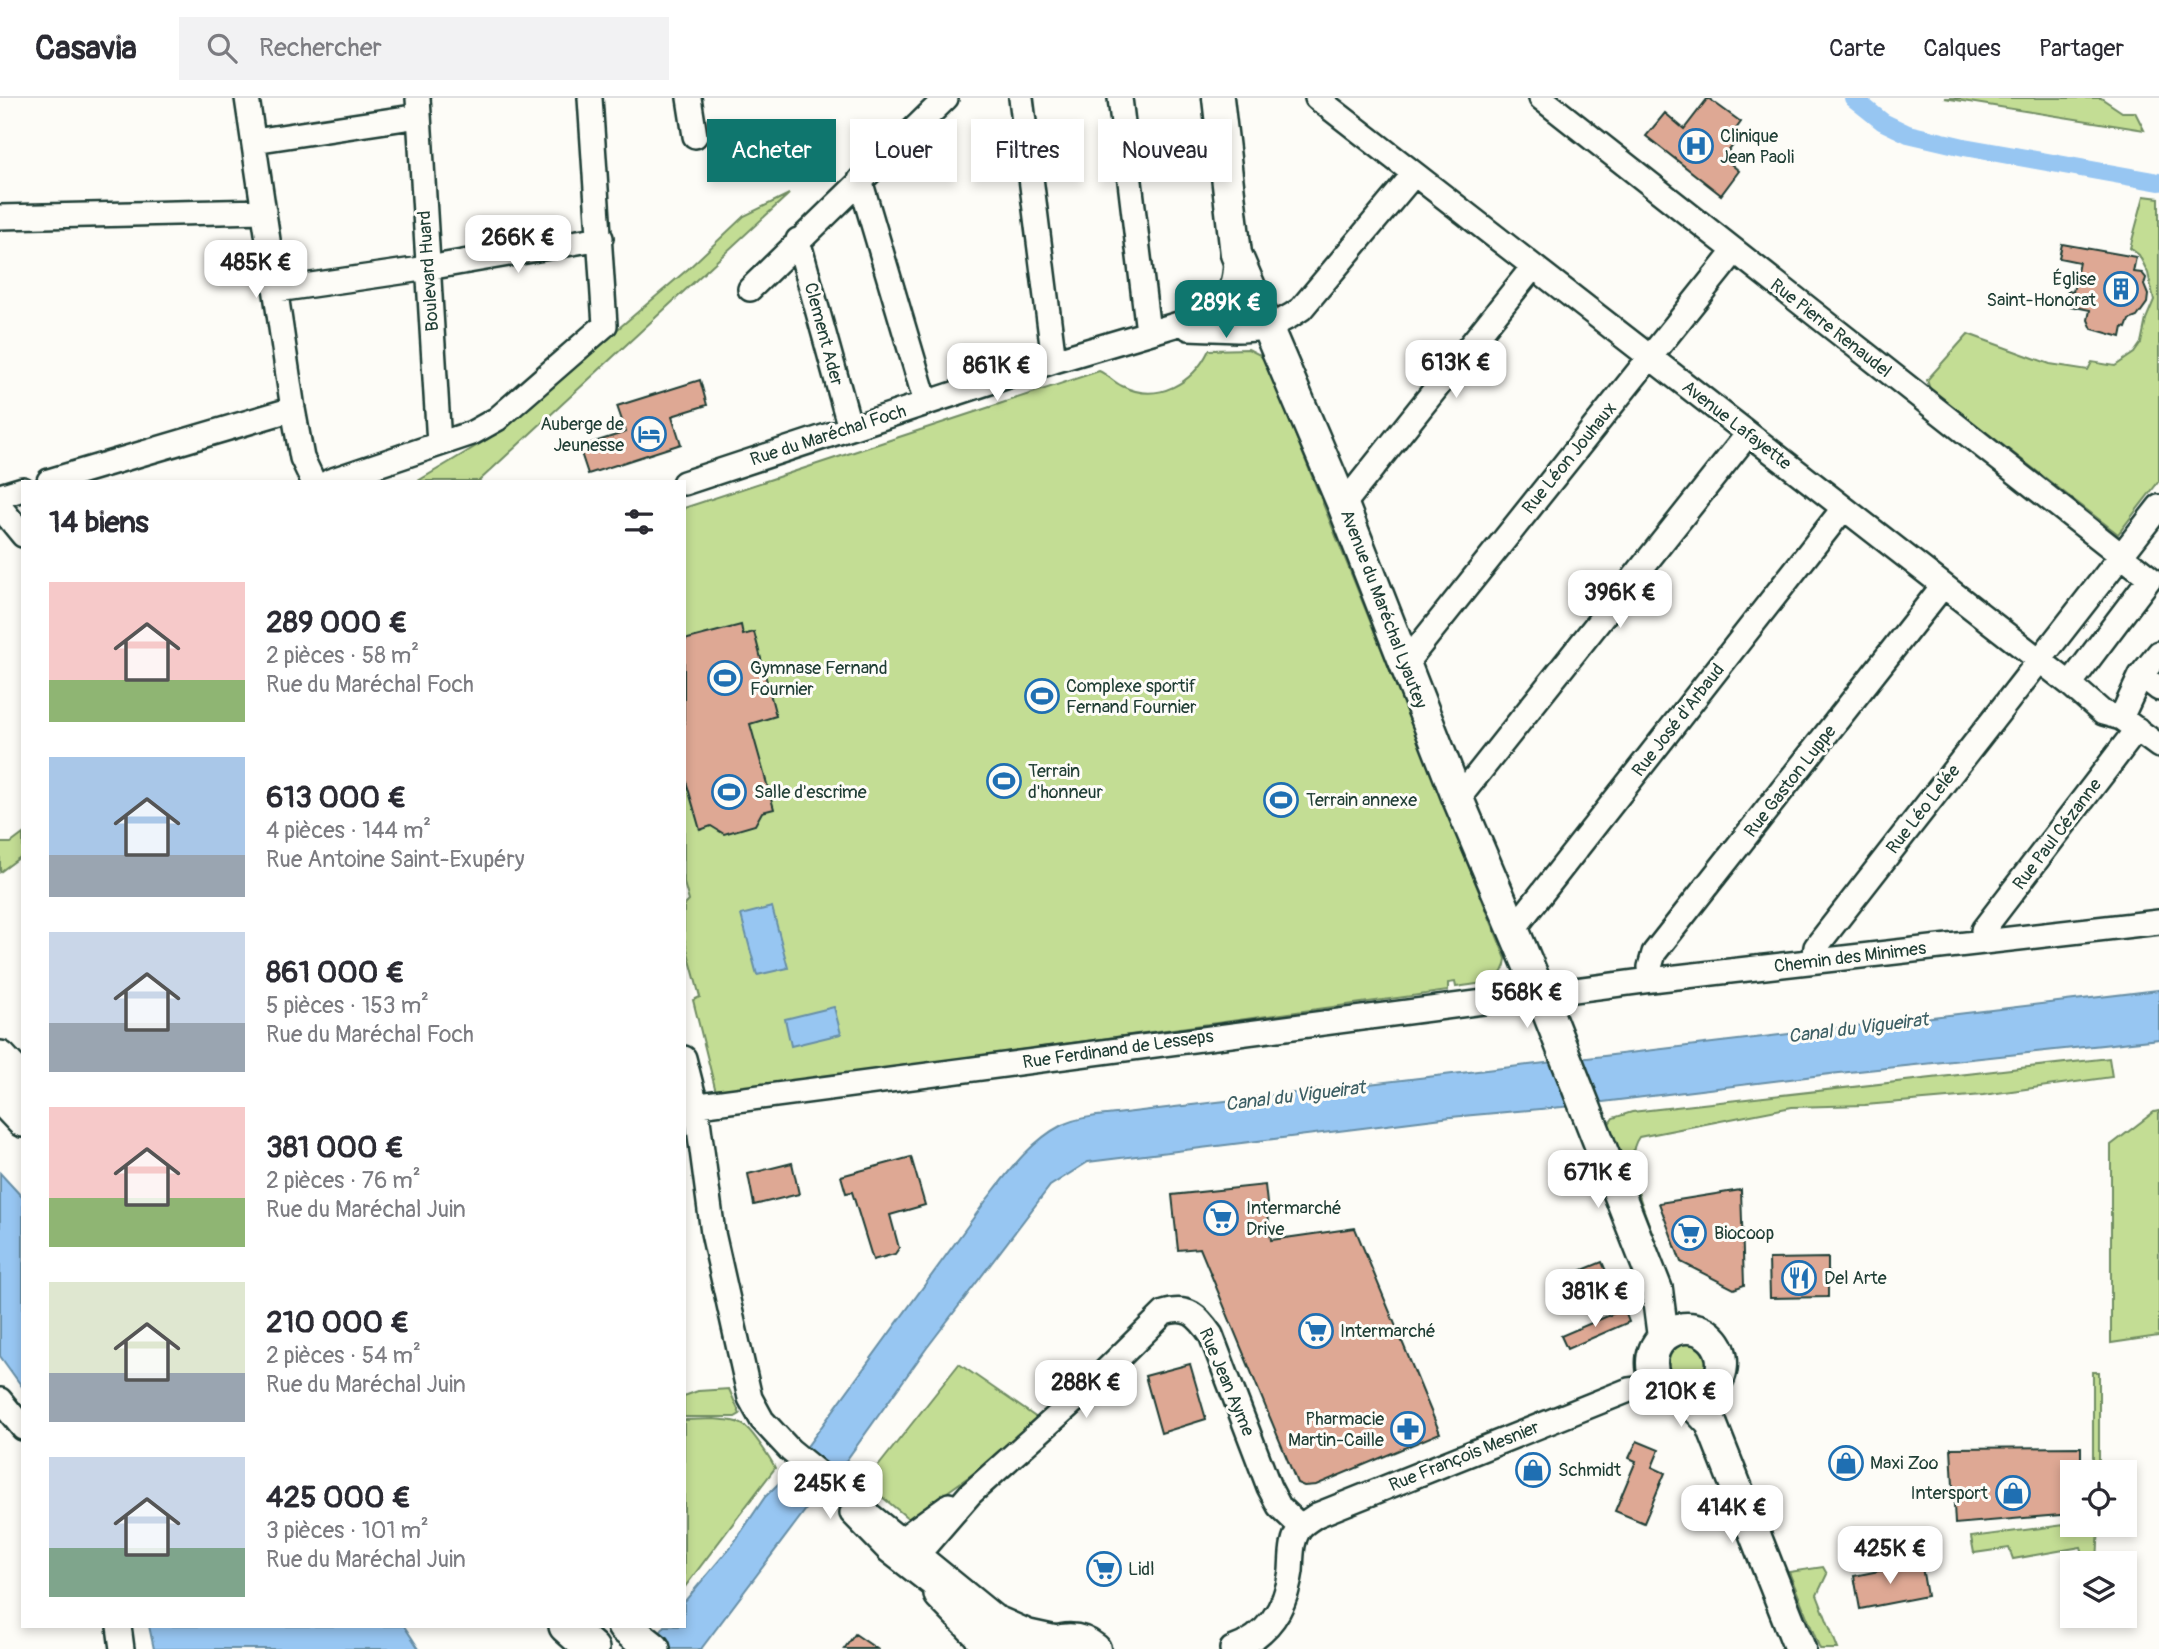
<!DOCTYPE html>
<html lang="fr">
<head>
<meta charset="utf-8">
<style>
  :root { --surface:#fff; --page:#f2f2f3; --text:#2b2b33; --muted:#7c7c81; --line:#e1e1e2; --accent:#0f766e }
  body { margin:0; font-family:Pangolin,sans-serif; background:var(--page); color:var(--text); height:100vh; display:flex; flex-direction:column; font-size:26px; white-space:nowrap }
  * { box-sizing:border-box; margin:0 }
  p { font-size:23px; color:var(--muted) }
  .icon { flex:none; width:38px; height:38px; fill:none; stroke:currentColor; stroke-width:2; stroke-linecap:round; stroke-linejoin:round }
  .map { position:relative; flex:1; overflow:hidden }
  .details { position:absolute; left:21px; top:382px; width:665px; height:1148px; display:flex; flex-direction:column; background:var(--surface); border-radius:0px; box-shadow:0 4px 10px #0003 }
  .details>* { flex:none }
  .banner { position:absolute; left:707px; top:21px; width:665px; height:63px; display:flex; gap:14px }
  .fabs { position:absolute; left:2060px; top:1362px; display:grid; gap:14px }
  .fabs a { display:grid; place-items:center; width:77px; height:77px; border-radius:0px; background:var(--surface); box-shadow:0 4px 10px #0003; font-size:35px }
  .price { position:absolute; translate:-50% -60px; padding:0 16px; border-radius:14px; background:#fff; color:#222; font-size:23px; line-height:46px; filter:drop-shadow(0 2px 4px #0008) }
  .price::after { content:''; position:absolute; left:50%; top:42px; width:21px; height:16px; margin-left:-10px; background:inherit; clip-path:polygon(0 0,100% 0,50% 100%) }
  .price.active { background:var(--accent); color:#fff }
  ul { padding:0; list-style:none }
  li { display:flex; align-items:center; gap:21px; height:175px; padding:0 28px }
  li span { display:grid; place-items:center; flex:none; width:196px; height:140px; border-radius:0px; color:#555 }
  li>.icon { margin-inline-start:auto }
  span .icon { width:84px; height:84px; fill:#fffc; stroke-width:1 }
  li b { font-size:30px }
  h2 { display:flex; justify-content:space-between; align-items:center; height:84px; padding:0 28px; font-size:30px }
  .chip { padding:0 24px; border-radius:0px; background:var(--surface); box-shadow:0 4px 10px #0003; font-size:24px; line-height:63px }
  .chip.active { background:var(--accent); color:#fff }
  header { display:flex; align-items:center; gap:42px; box-sizing:border-box; height:98px; padding:0 35px; background:var(--surface); border-bottom:2px solid var(--line) }
  header strong { font-size:33px }
  nav { display:flex; gap:38px; margin-inline-start:auto; font-size:24px }
  .search { width:490px; height:63px; background:var(--page); display:flex; align-items:center; gap:18px; box-sizing:border-box; padding:0 24px; border-radius:0px; color:var(--muted); font-size:26px }
  .map>svg:first-child { display:block }
</style>
</head>
<body>
<header>
<strong>Casavia</strong>
<div class="search"><svg class="icon" aria-label="search" viewBox="0 0 24 24"><circle cx="10" cy="10" r="6"/><path d="M15 15l6 6"/></svg>Rechercher</div>
<nav><a>Carte</a><a>Calques</a><a>Partager</a></nav>
</header>
<div class="map">
<svg width="2159" height="1551" viewBox="0 0 2159 1551">
  <rect width="100%" height="100%" fill="#fdfcf7"/>
  <filter id="ink" filterUnits="userSpaceOnUse"><feTurbulence type="fractalNoise" baseFrequency=".0143" numOctaves="2"/><feDisplacementMap in="SourceGraphic" scale="14" xChannelSelector="R" yChannelSelector="G"/><feConvolveMatrix kernelMatrix="1 2 1 2 8 2 1 2 1" color-interpolation-filters="sRGB"/></filter>
  <g filter="url(#ink)">
    <path fill="#c3dd94" stroke="#718d64" stroke-width="2" d="M 1944,0 L 2101,0 L 2122,14 L 2135,14 L 2144,32 Z
      M 789,96 L 479,383 L 418,383 L 488,341 L 509,324 L 688,171 L 744,118 Z
      M 2144,98 L 2159,100 L 2159,383 L 2118,436 L 1930,291 L 1927,282 L 1968,236 L 2050,266 L 2088,272 L 2092,264 L 2115,268 L 2134,255 L 2141,245 L 2146,221 L 2154,202 L 2148,175 L 2139,157 L 2130,150 Z
      M 1248,251 L 1260,257 L 1266,264 L 1506,861 C 1504,888 1476,885 1456,889 L 1455,884 L 1448,885 L 1448,893 L 716,994 L 693,902 L 700,899 L 684,840 L 684,808 L 689,803 L 684,785 L 684,410 L 1099,273 C 1107,276 1113,284 1122,288 C 1158,306 1193,285 1209,252 Z
      M 23,736 L 23,757 L 0,774 L 0,745 L 11,745 Z
      M 2109,960 L 2112,979 L 1983,997 L 1865,1007 L 1792,1009 L 1639,1039 C 1620,1064 1648,1120 1657,1148 L 1655,1150 L 1608,1027 L 1613,1020 L 1632,1014 Z
      M 2159,1013 L 2159,1238 L 2111,1245 L 2111,1047 L 2154,1014 Z
      M1663 1264a25 25 0 1 1 50 0a25 25 0 1 1-50 0Z
      M 959,1266 L 1037,1320 L 974,1375 L 909,1421 L 865,1385 Z
      M 2093,1274 L 2099,1274 L 2099,1374 L 2093,1374 Z
      M 729,1291 L 740,1316 L 735,1319 L 684,1319 L 684,1298 L 698,1293 Z
      M 714,1321 C 724,1322 738,1322 746,1329 C 753,1335 772,1362 775,1370 L 684,1490 L 684,1322 Z
      M 2072,1426 L 2099,1426 L 2097,1465 L 2086,1465 L 2081,1449 L 2013,1461 L 2009,1450 L 1974,1455 L 1971,1439 Z
      M 1823,1469 L 1827,1476 L 1817,1497 L 1838,1551 L 1820,1551 L 1789,1474 Z"/>
    <path fill="#97c6f2" stroke="#678fa6" stroke-width="2" d="M 772,809 L 788,870 L 757,877 L 741,817 Z
      M 2159,892 L 2159,941 L 1830,976 L 1562,1009 L 1451,1019 L 1088,1064 L 1050,1088 L 926,1251 L 845,1364 L 811,1401 L 807,1410 L 701,1551 L 648,1551 L 665,1528 L 684,1528 L 684,1504 L 733,1446 L 765,1399 L 784,1380 L 985,1104 C 1007,1076 1029,1044 1062,1027 C 1079,1019 1098,1018 1116,1016 Z
      M 834,909 L 841,936 L 791,948 L 785,921 Z
      M 0,1075 L 23,1100 L 23,1290 L 0,1258 Z
      M 149,1528 L 404,1528 L 419,1551 L 154,1551 Z"/>
    <g fill="none" stroke-linecap="round" stroke-linejoin="round">
      <path stroke="#97c6f2" stroke-width="18" d="M 1853,0 L 1883,24 L 1908,36 L 1964,49 L 2159,84"/>
    </g>
    <path fill="#dea894" stroke="#1f3d34" stroke-width="2" d="M 1708,0 L 1741,24 L 1733,35 L 1739,40 L 1726,56 L 1734,62 L 1731,66 L 1739,73 L 1721,97 L 1646,38 L 1665,15 L 1684,31 Z
      M 2062,146 L 2136,159 L 2133,174 L 2142,175 L 2146,180 L 2144,187 L 2148,197 L 2147,205 L 2137,219 L 2129,222 L 2126,230 L 2123,229 L 2121,239 L 2092,231 L 2088,222 L 2090,212 L 2065,207 L 2068,193 L 2073,194 L 2079,164 L 2059,160 Z
      M 700,282 L 707,307 L 672,318 L 681,346 L 588,376 L 579,349 L 626,334 L 617,308 Z
      M 741,527 L 743,537 L 754,534 L 776,618 L 750,626 L 774,711 L 762,714 L 755,727 L 724,736 L 711,728 L 700,732 L 684,676 L 684,542 Z
      M 911,1059 L 925,1107 L 890,1117 L 899,1150 L 895,1156 L 873,1162 L 852,1094 L 846,1095 L 841,1078 Z
      M 792,1065 L 799,1096 L 754,1107 L 748,1076 Z
      M 1265,1087 L 1271,1142 L 1355,1130 L 1440,1335 L 1316,1387 L 1304,1388 L 1297,1385 L 1200,1150 L 1178,1152 L 1172,1097 Z
      M 1741,1092 L 1744,1187 L 1734,1191 L 1681,1164 L 1659,1105 Z
      M 1828,1160 L 1828,1199 L 1770,1200 L 1769,1161 Z
      M 1602,1164 L 1609,1180 L 1582,1191 L 1575,1175 Z
      M 1624,1211 L 1629,1224 L 1567,1251 L 1561,1238 Z
      M 1190,1266 L 1206,1321 L 1161,1335 L 1145,1278 Z
      M 1637,1343 L 1659,1352 L 1652,1369 L 1665,1375 L 1644,1425 L 1615,1413 L 1636,1363 L 1629,1360 Z
      M 2081,1349 L 2081,1374 L 2072,1374 L 2072,1416 L 1955,1426 L 1951,1350 Z
      M 1913,1466 L 1914,1470 L 1922,1469 L 1927,1498 L 1860,1511 L 1854,1478 Z
      M 855,1536 L 877,1551 L 844,1551 Z"/>
    <g fill="none" stroke-linecap="round" stroke-linejoin="round">
      <g stroke="#1f3d34" stroke-width="28">
        <path id="minor" d="M 247,0 L 293,311 L 302,360 L 313,383
          M 418,0 L 439,346
          M 689,0 L 695,38
          M 1021,0 L 1054,263
          M 1120,0 L 1148,234
          M 1317,0 L 2070,586 L 2103,615 L 2121,620 L 2159,648
          M 1541,0 L 2150,480 L 2070,586
          M 254,43 L 419,18
          M 860,82 L 926,305
          M 0,119 L 264,113
          M 798,142 L 850,330
          M 750,191 L 946,0
          M 277,192 L 428,170 L 601,140
          M 1203,211 C 1232,196 1236,190 1236,157
          M 1189,230 C 1236,231 1261,240 1301,211 L 1414,76
          M 49,383 L 293,311
          M 330,383 L 472,335 L 497,321 L 605,227 L 590,0
          M 684,385 L 1054,263 L 1256,203
          M 0,398 L 23,391
          M 1343,407 L 1533,169
          M 0,409 L 23,437
          M 1405,566 L 1734,154
          M 2141,577 L 2159,591
          M 2121,620 L 2141,577 L 2159,555
          M 1458,701 L 1748,336
          M 1513,832 L 1843,411
          M 1984,843 L 1983,832 L 2137,631
          M 1814,863 L 1816,849 L 2159,409
          M 1651,882 L 1650,869 L 1654,855 L 1942,489
          M 684,960 L 696,1007 L 713,1135 L 750,1300 L 762,1322 L 790,1352 L 995,1519 L 1029,1534 L 1061,1541
          M 684,1009 L 1651,882 L 2159,824
          M 0,1302 L 23,1330
          M 852,1415 L 889,1453 L 952,1502
          M 902,1441 L 949,1407
          M 919,1455 L 970,1396 L 1083,1295 L 1164,1215 C 1188,1207 1198,1218 1211,1237 L 1269,1389 L 1279,1408 L 1300,1428
          M 989,1527 L 1021,1551
          M 119,1528 L 122,1551
          M 1232,1551 C 1268,1538 1286,1510 1291,1473 C 1292,1458 1291,1442 1300,1430 C 1304,1425 1311,1421 1317,1417 L 1629,1292 L 1660,1288"/>
      </g>
      <g stroke="#1f3d34" stroke-width="35">
        <path id="major" d="M 1218,0 L 1236,156 L 1343,407 L 1458,701 L 1541,897 L 1657,1192 L 1663,1239
          M1652 1265a35 35 0 1 1 70 0a35 35 0 1 1-70 0Z
          M 1687,1300 L 1711,1325 L 1800,1551
          M 1045,1551 C 1060,1538 1079,1538 1095,1551"/>
      </g>
      <g stroke="#1f3d34" stroke-width="38">
        <path id="highway" d="M 0,960 L 23,985
          M 0,998 L 23,1022
          M 941,1496 L 981,1537 L 986,1551
          M 566,1528 L 592,1551
          M 624,1528 L 653,1551"/>
      </g>
      <use href="#minor" stroke="#fdfcf7" stroke-width="23"/>
      <use href="#major" stroke="#fdfcf7" stroke-width="30"/>
      <use href="#highway" stroke="#fdfcf7" stroke-width="33"/>
    </g>
  </g>
  <defs>
    <g id="hospital-ring" transform="scale(1.75)"><circle r="9.5" fill="#fdfcf7" stroke="#1f6fb2" stroke-width="1.5"/><path d="M-5-5h3v3.5h4V-5h3V5h-3V1.5h-4V5h-3Z" fill="#1f6fb2"/></g>
    <g id="building-ring" transform="scale(1.75)"><circle r="9.5" fill="#fdfcf7" stroke="#1f6fb2" stroke-width="1.5"/><path d="M-4-6H4V6H1V3H-1V6H-4ZM-2.5-4.3h1.7v1.8h-1.7ZM.8-4.3h1.7v1.8H.8ZM-2.5-1h1.7V.8h-1.7ZM.8-1h1.7V.8H.8Z" fill="#1f6fb2"/></g>
    <g id="hotel-ring" transform="scale(1.75)"><circle r="9.5" fill="#fdfcf7" stroke="#1f6fb2" stroke-width="1.5"/><path d="M-6-4.5h1.5V1H6V5H4.5V3h-9V5H-6ZM-4 0a1.8 1.8 0 1 1 3.6 0ZM.5 0V-2.5h3Q6-2.5 6 0Z" fill="#1f6fb2"/></g>
    <g id="stadium-ring" transform="scale(1.75)"><circle r="9.5" fill="#fdfcf7" stroke="#1f6fb2" stroke-width="1.5"/><path d="M0-5a6.5 5 0 1 0 0 10a6.5 5 0 1 0 0-10ZM-3.5-1.8h7v3.6h-7Z" fill="#1f6fb2"/></g>
    <g id="supermarket-ring" transform="scale(1.75)"><circle r="9.5" fill="#fdfcf7" stroke="#1f6fb2" stroke-width="1.5"/><path d="M-6-5.5h2.5l.6 2H6L4.5 2H-2.5L-4.4-4H-6ZM-1.5 3.2a1.3 1.3 0 1 0 .1 0ZM3 3.2a1.3 1.3 0 1 0 .1 0Z" fill="#1f6fb2"/></g>
    <g id="restaurant-ring" transform="scale(1.75)"><circle r="9.5" fill="#fdfcf7" stroke="#1f6fb2" stroke-width="1.5"/><path d="M-5-6h1v4h1v-4h1v4h1v-4h1v5L-1.5 .5V6h-2V.5L-5-1ZM5-6V6H3V1.5H1.5Q1.5-4 5-6Z" fill="#1f6fb2"/></g>
    <g id="pharmacy-ring" transform="scale(1.75)"><circle r="9.5" fill="#fdfcf7" stroke="#1f6fb2" stroke-width="1.5"/><path d="M-2-6h4v4h4v4h-4v4h-4v-4h-4v-4h4Z" fill="#1f6fb2"/></g>
    <g id="shop-ring" transform="scale(1.75)"><circle r="9.5" fill="#fdfcf7" stroke="#1f6fb2" stroke-width="1.5"/><path d="M-5-2.5h2.3a2.7 3.5 0 0 1 5.4 0H5L5.5 6h-11ZM-1.5-2.5h3a1.5 2.3 0 0 0-3 0Z" fill="#1f6fb2"/></g>
  </defs>
  <g fill-rule="evenodd">
    <use href="#hospital-ring" x="1696" y="48"/>
    <use href="#building-ring" x="2121" y="191"/>
    <use href="#hotel-ring" x="649" y="336"/>
    <use href="#stadium-ring" x="725" y="580"/>
    <use href="#stadium-ring" x="1042" y="598"/>
    <use href="#stadium-ring" x="1004" y="683"/>
    <use href="#stadium-ring" x="729" y="694"/>
    <use href="#stadium-ring" x="1281" y="702"/>
    <use href="#supermarket-ring" x="1221" y="1120"/>
    <use href="#supermarket-ring" x="1689" y="1135"/>
    <use href="#restaurant-ring" x="1799" y="1180"/>
    <use href="#supermarket-ring" x="1316" y="1233"/>
    <use href="#pharmacy-ring" x="1408" y="1331"/>
    <use href="#shop-ring" x="1846" y="1365"/>
    <use href="#shop-ring" x="1533" y="1372"/>
    <use href="#shop-ring" x="2013" y="1395"/>
    <use href="#supermarket-ring" x="1104" y="1471"/>
  </g>
  <g text-anchor="middle" stroke-width="6" stroke-linejoin="round" paint-order="stroke">
    <g font-size="18" fill="#1f3d34" stroke="#fdfcf7" text-anchor="start">
      <text x="1720" y="44">Clinique<tspan x="1720" dy="21">Jean Paoli</tspan></text>
      <text x="2096" y="187" text-anchor="end">Église<tspan x="2096" dy="21">Saint-Honorat</tspan></text>
      <text x="624" y="332" text-anchor="end">Auberge de<tspan x="624" dy="21">Jeunesse</tspan></text>
      <text x="750" y="576">Gymnase Fernand<tspan x="750" dy="21">Fournier</tspan></text>
      <text x="1066" y="594">Complexe sportif<tspan x="1066" dy="21">Fernand Fournier</tspan></text>
      <text x="1028" y="679">Terrain<tspan x="1028" dy="21">d'honneur</tspan></text>
      <text x="754" y="700">Salle d'escrime</text>
      <text x="1306" y="708">Terrain annexe</text>
      <text x="1246" y="1116">Intermarché<tspan x="1246" dy="21">Drive</tspan></text>
      <text x="1714" y="1141">Biocoop</text>
      <text x="1824" y="1186">Del Arte</text>
      <text x="1340" y="1239">Intermarché</text>
      <text x="1384" y="1327" text-anchor="end">Pharmacie<tspan x="1384" dy="21">Martin-Caille</tspan></text>
      <text x="1870" y="1371">Maxi Zoo</text>
      <text x="1558" y="1378">Schmidt</text>
      <text x="1988" y="1401" text-anchor="end">Intersport</text>
      <text x="1128" y="1477">Lidl</text>
    </g>
    <g font-size="18" fill="#1f3d34" stroke="#fdfcf7">
      <text transform="translate(428 173) rotate(-94)" y="6">Boulevard Huard</text>
      <text transform="translate(1831 230) rotate(38)" y="6">Rue Pierre Renaudel</text>
      <text transform="translate(824 236) rotate(75)" y="6">Clement Ader</text>
      <text transform="translate(1737 327) rotate(38)" y="6">Avenue Lafayette</text>
      <text transform="translate(828 337) rotate(-18)" y="6">Rue du Maréchal Foch</text>
      <text transform="translate(1569 360) rotate(-51)" y="6">Rue Léon Jouhaux</text>
      <text transform="translate(1384 511) rotate(69)" y="6">Avenue du Maréchal Lyautey</text>
      <text transform="translate(1678 622) rotate(-52)" y="6">Rue José d'Arbaud</text>
      <text transform="translate(1790 683) rotate(-52)" y="6">Rue Gaston Luppe</text>
      <text transform="translate(1923 711) rotate(-52)" y="6">Rue Léo Lelée</text>
      <text transform="translate(2057 736) rotate(-53)" y="6">Rue Paul Cézanne</text>
      <text transform="translate(1850 859) rotate(-7)" y="6">Chemin des Minimes</text>
      <text transform="translate(1118 951) rotate(-8)" y="6">Rue Ferdinand de Lesseps</text>
      <text transform="translate(1227 1284) rotate(67)" y="6">Rue Jean Ayme</text>
      <text transform="translate(1464 1358) rotate(-22)" y="6">Rue François Mesnier</text>
    </g>
    <g font-size="19" font-style="italic" fill="#3d5f64" stroke="#fdfcf7">
      <text transform="translate(1858 929) rotate(-7)" y="7">Canal du Vigueirat</text>
      <text transform="translate(1295 997) rotate(-7)" y="7">Canal du Vigueirat</text>
    </g>
  </g>
</svg>
<div class="fabs">
<a><svg class="icon" aria-label="locate" viewBox="0 0 24 24"><circle cx="12" cy="12" r="6"/><path d="M12 2v4M12 18v4M2 12h4M18 12h4"/></svg></a>
<a><svg class="icon" aria-label="layers" viewBox="0 0 24 24"><path d="M12 4l9 5-9 5-9-5zM3 14l9 5 9-5"/></svg></a>
</div>
<b class="price" style="left:518px;top:177px">266K €</b>
<b class="price" style="left:256px;top:202px">485K €</b>
<b class="price active" style="left:1226px;top:242px">289K €</b>
<b class="price" style="left:1456px;top:302px">613K €</b>
<b class="price" style="left:997px;top:305px">861K €</b>
<b class="price" style="left:1620px;top:532px">396K €</b>
<b class="price" style="left:1527px;top:932px">568K €</b>
<b class="price" style="left:1598px;top:1112px">671K €</b>
<b class="price" style="left:1595px;top:1231px">381K €</b>
<b class="price" style="left:1086px;top:1322px">288K €</b>
<b class="price" style="left:1681px;top:1331px">210K €</b>
<b class="price" style="left:830px;top:1423px">245K €</b>
<b class="price" style="left:1732px;top:1447px">414K €</b>
<b class="price" style="left:1890px;top:1488px">425K €</b>
<div class="banner">
<a class="chip active">Acheter</a>
<a class="chip">Louer</a>
<a class="chip">Filtres</a>
<a class="chip">Nouveau</a>
</div>
<section class="details">
<h2>14 biens<svg class="icon" aria-label="filters" viewBox="0 0 24 24"><path d="M4 7h16M4 17h16"/><circle cx="9" cy="7" r="2"/><circle cx="15" cy="17" r="2"/></svg></h2>
<ul>
<li><span style="background:linear-gradient(#f6c9c9 70%,#8fb573 0)"><svg class="icon" aria-label="home" viewBox="0 0 24 24"><path d="M3 11l9-7 9 7M6 9v11h12V9"/></svg></span><div><b>289 000 €</b><p>2 pièces · 58 m²</p><p>Rue du Maréchal Foch</p></div></li>
<li><span style="background:linear-gradient(#a9c7e8 70%,#9aa5b1 0)"><svg class="icon" aria-label="home" viewBox="0 0 24 24"><path d="M3 11l9-7 9 7M6 9v11h12V9"/></svg></span><div><b>613 000 €</b><p>4 pièces · 144 m²</p><p>Rue Antoine Saint-Exupéry</p></div></li>
<li><span style="background:linear-gradient(#c9d6e8 65%,#9aa5b1 0)"><svg class="icon" aria-label="home" viewBox="0 0 24 24"><path d="M3 11l9-7 9 7M6 9v11h12V9"/></svg></span><div><b>861 000 €</b><p>5 pièces · 153 m²</p><p>Rue du Maréchal Foch</p></div></li>
<li><span style="background:linear-gradient(#f6c9c9 65%,#8fb573 0)"><svg class="icon" aria-label="home" viewBox="0 0 24 24"><path d="M3 11l9-7 9 7M6 9v11h12V9"/></svg></span><div><b>381 000 €</b><p>2 pièces · 76 m²</p><p>Rue du Maréchal Juin</p></div></li>
<li><span style="background:linear-gradient(#dfe7d0 65%,#9aa5b1 0)"><svg class="icon" aria-label="home" viewBox="0 0 24 24"><path d="M3 11l9-7 9 7M6 9v11h12V9"/></svg></span><div><b>210 000 €</b><p>2 pièces · 54 m²</p><p>Rue du Maréchal Juin</p></div></li>
<li><span style="background:linear-gradient(#c9d6e8 65%,#7fa58c 0)"><svg class="icon" aria-label="home" viewBox="0 0 24 24"><path d="M3 11l9-7 9 7M6 9v11h12V9"/></svg></span><div><b>425 000 €</b><p>3 pièces · 101 m²</p><p>Rue du Maréchal Juin</p></div></li>
</ul>
</section>
</div>
</body>
</html>
